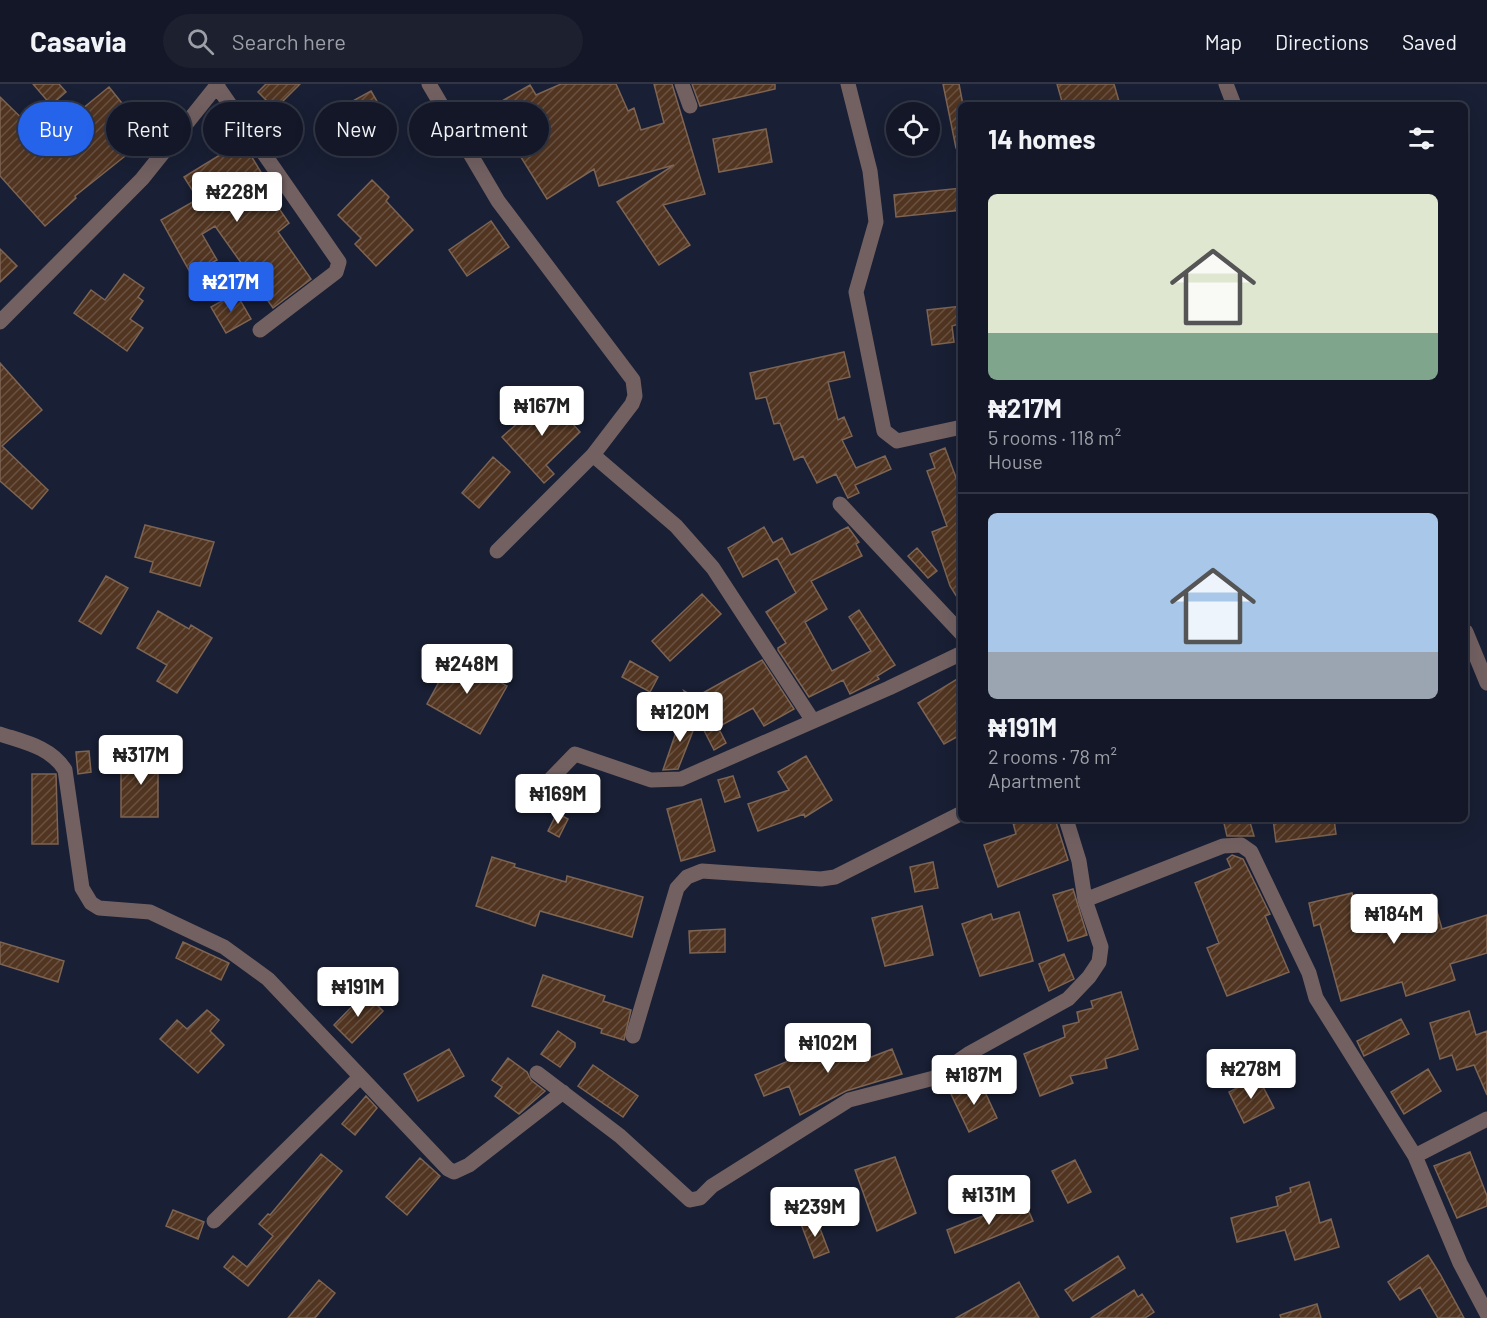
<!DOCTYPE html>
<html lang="en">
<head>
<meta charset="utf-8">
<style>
  :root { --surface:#131727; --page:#1c202f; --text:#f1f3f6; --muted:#9d9fa7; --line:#323644; --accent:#2563eb }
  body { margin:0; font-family:Barlow,sans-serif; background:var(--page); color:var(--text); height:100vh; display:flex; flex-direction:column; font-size:22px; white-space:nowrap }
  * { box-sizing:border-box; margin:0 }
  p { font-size:20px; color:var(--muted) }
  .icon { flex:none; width:33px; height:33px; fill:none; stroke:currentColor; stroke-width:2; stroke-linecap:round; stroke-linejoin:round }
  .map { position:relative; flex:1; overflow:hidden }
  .sheet { position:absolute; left:958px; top:18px; width:510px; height:720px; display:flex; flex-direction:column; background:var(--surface); border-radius:9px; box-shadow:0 6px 24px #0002,0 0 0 2px var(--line) }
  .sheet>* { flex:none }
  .guide { position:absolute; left:18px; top:18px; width:570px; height:54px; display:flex; gap:12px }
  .buttons { position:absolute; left:886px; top:18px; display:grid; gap:12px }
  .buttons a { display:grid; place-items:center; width:54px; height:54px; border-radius:50%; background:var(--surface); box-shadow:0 6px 24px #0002,0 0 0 2px var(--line); font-size:30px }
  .price { position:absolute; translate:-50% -51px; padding:0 14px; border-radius:6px; background:#fff; color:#222; font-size:20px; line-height:39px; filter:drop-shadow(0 2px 3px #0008) }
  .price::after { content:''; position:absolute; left:50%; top:36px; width:18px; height:14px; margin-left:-9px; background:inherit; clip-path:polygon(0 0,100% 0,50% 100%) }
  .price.active { background:var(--accent); color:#fff }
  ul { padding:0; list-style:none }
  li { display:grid; align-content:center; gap:12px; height:318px; padding:0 30px }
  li+li { border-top:2px solid var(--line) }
  li span { display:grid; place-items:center; height:186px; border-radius:9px; color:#555 }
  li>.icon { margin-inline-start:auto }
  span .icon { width:108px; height:108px; fill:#fffc; stroke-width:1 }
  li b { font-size:26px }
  h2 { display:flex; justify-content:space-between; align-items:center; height:72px; padding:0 30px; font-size:26px }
  .pill { padding:0 21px; border-radius:27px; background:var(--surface); box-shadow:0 6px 24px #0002,0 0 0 2px var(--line); font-size:21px; line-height:54px }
  .pill.active { background:var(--accent); color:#fff }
  header { display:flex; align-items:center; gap:36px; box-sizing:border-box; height:84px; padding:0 30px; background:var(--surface); border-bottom:2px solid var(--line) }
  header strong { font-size:28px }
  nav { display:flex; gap:33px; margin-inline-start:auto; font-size:21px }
  .search { width:420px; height:54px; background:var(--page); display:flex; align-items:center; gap:15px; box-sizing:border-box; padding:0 21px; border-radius:33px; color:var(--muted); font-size:22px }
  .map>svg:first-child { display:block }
</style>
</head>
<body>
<header>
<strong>Casavia</strong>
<div class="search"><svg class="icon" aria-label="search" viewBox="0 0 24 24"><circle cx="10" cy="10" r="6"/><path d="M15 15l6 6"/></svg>Search here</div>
<nav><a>Map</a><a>Directions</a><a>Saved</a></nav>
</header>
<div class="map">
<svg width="1487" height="1234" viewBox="0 0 1487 1234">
  <defs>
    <pattern id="building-hatch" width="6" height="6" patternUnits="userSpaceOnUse" patternTransform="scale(1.5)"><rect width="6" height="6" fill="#513521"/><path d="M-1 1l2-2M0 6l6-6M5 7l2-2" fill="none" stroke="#6a5242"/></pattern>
  </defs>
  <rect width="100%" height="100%" fill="#191f34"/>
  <path fill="url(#building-hatch)" stroke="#7d6453" stroke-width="1.5" d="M 33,0 L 59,0 L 66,8 L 51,21 Z
    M 266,0 L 300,0 L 275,25 L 258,8 Z
    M 561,0 L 616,0 L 628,27 L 634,24 L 641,46 L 664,39 L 654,0 L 672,0 L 705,110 L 663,121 L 690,161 L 659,181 L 617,118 L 674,81 L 599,102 L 594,85 L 547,115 L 506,49 L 497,55 L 481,29 L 530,1 L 536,11 Z
    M 692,0 L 775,0 L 775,5 L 700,22 Z
    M 943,0 L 959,0 L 963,21 L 962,64 L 956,64 Z
    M 1057,0 L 1114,0 L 1120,21 L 1063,21 Z
    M 109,3 L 149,53 L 75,112 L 76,114 L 45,142 L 0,92 L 0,13 L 44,56 Z
    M 371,7 L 382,26 L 348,45 L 351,50 L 328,64 L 317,46 L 343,29 L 340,24 Z
    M 766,45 L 772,78 L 719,88 L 713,55 Z
    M 239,52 L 273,108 L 269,110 L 289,139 L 278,148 L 311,195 L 273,224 L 215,142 L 202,150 L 217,176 L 191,190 L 161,136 L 198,115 L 184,93 L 220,71 L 216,65 Z
    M 372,96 L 389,113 L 386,117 L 413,146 L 376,182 L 355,160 L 361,154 L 338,131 Z
    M 962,104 L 962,126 L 896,133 L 894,111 Z
    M 491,137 L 509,163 L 467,192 L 449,166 Z
    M 0,165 L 17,182 L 0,198 Z
    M 124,190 L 144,204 L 138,213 L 143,217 L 130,235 L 143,244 L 127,267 L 74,229 L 91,206 L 105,216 Z
    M 236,209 L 251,235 L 226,249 L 211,223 Z
    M 962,222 L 962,239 L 952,242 L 954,258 L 932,261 L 927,226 Z
    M 844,268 L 850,293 L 828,298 L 838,336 L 844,333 L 852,352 L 842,356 L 856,384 L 885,372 L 891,385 L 855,401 L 859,409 L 848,414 L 836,390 L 817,399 L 803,372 L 794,376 L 780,339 L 774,340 L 766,313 L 756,315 L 750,289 Z
    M 0,279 L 42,326 L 2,362 L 48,406 L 32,425 L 0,397 Z
    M 548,312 L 580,348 L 546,381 L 554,390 L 544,399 L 502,353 Z
    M 945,364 L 962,410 L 962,521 L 950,502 L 932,448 L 947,442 L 927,387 L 935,384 L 930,370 Z
    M 493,373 L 510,388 L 479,424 L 462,409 Z
    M 145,441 L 214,458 L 200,502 L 150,488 L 153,478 L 135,473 Z
    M 764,443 L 773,459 L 782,454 L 791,471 L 848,443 L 859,458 L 856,460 L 862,472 L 811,497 L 827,525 L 805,538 L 832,587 L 871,567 L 849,533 L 859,526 L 895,581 L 877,592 L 879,595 L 850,610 L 843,596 L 809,613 L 778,566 L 778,564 L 786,559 L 766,528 L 796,509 L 777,474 L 743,493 L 728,464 Z
    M 917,464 L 937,487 L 928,494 L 908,472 Z
    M 106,492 L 128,504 L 101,550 L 79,537 Z
    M 702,510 L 721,530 L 670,577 L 652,557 Z
    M 158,527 L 189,545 L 191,541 L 212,554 L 177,609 L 157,597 L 167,581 L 137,564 Z
    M 453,572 L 507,602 L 480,650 L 427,620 Z
    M 762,576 L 794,625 L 764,642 L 753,624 L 718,643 L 726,659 L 714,666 L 684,607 L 712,623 L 701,610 Z
    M 630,577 L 658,593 L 650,608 L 622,593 Z
    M 962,592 L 962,650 L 944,660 L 918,619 Z
    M 682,631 L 697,637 L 678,685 L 663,686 Z
    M 135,666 L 158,666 L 158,733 L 121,733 L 121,685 L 135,684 Z
    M 89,667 L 91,688 L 78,690 L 76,668 Z
    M 806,672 L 832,716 L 805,733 L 804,730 L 758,747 L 748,720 L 789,706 L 778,688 Z
    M 32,690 L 56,690 L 58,760 L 32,760 Z
    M 733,692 L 740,713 L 725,718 L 718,696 Z
    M 701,715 L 715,767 L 681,777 L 667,725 Z
    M 557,729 L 568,735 L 559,753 L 548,747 Z
    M 1012,735 L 1055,735 L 1068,776 L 998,803 L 984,761 L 1016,750 Z
    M 1223,735 L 1249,735 L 1254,752 L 1227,752 Z
    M 1273,735 L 1334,735 L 1336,750 L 1276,758 Z
    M 1232,771 L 1243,775 L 1270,830 L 1265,832 L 1289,888 L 1227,912 L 1207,864 L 1219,859 L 1195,799 L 1231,784 L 1227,775 Z
    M 492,773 L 515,780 L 514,783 L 566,798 L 567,792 L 643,813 L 632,853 L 540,827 L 535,842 L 476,822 Z
    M 933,778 L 938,804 L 915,808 L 910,783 Z
    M 1073,805 L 1087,851 L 1068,857 L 1053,811 Z
    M 1352,809 L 1359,837 L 1432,810 L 1442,845 L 1487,831 L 1487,869 L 1450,880 L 1455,896 L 1406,912 L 1402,898 L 1398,899 L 1341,917 L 1320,840 L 1314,842 L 1309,819 Z
    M 922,822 L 933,871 L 885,882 L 872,834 Z
    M 1019,828 L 1033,877 L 980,892 L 962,840 L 991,830 L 993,836 Z
    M 725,845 L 725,868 L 690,869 L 689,847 Z
    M 0,858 L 64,877 L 58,898 L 0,880 Z
    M 183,858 L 229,879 L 221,896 L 176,874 Z
    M 1064,870 L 1074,895 L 1049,907 L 1039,880 Z
    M 543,891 L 605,912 L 603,917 L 631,926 L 624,956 L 601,949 L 602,945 L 532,922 Z
    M 1121,908 L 1138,965 L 1105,975 L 1107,984 L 1070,992 L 1073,999 L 1040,1012 L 1024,970 L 1065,953 L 1063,942 L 1079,938 L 1077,928 L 1093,924 L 1091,917 Z
    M 365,909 L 383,927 L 352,959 L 334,941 Z
    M 207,926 L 219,936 L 210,947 L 224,961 L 198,989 L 160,955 L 177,936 L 187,945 Z
    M 1469,927 L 1476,951 L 1487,947 L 1487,1011 L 1474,981 L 1457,986 L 1452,971 L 1440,975 L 1430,939 Z
    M 1401,935 L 1409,950 L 1364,972 L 1357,957 Z
    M 558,947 L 575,959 L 575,963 L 560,983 L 541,970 Z
    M 850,951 L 861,977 L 892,965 L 902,990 L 846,1007 L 800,1031 L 789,1002 L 764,1012 L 755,991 Z
    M 449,965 L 464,992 L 418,1017 L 404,990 Z
    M 508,974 L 527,988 L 531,996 L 545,1007 L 519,1030 L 495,1012 L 502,1003 L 492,996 Z
    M 593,981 L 638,1012 L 623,1033 L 578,1002 Z
    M 1428,985 L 1441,1007 L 1404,1030 L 1391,1008 Z
    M 1258,993 L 1274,1024 L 1244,1039 L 1229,1008 Z
    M 979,995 L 997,1034 L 969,1048 L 951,1010 Z
    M 366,1012 L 377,1024 L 355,1051 L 342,1040 Z
    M 1470,1068 L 1487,1112 L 1487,1122 L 1457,1134 L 1434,1082 Z
    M 321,1070 L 342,1087 L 248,1202 L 224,1183 L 233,1172 L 247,1183 L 273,1152 L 259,1140 L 268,1130 L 270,1131 Z
    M 895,1073 L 916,1129 L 877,1147 L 855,1086 Z
    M 420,1074 L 440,1092 L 407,1131 L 386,1113 Z
    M 1075,1076 L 1091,1108 L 1068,1119 L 1052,1087 Z
    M 1309,1098 L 1320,1139 L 1331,1135 L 1339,1163 L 1295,1176 L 1285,1146 L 1237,1158 L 1231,1134 L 1278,1122 L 1276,1113 L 1291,1108 L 1290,1104 Z
    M 1024,1116 L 1033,1137 L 955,1169 L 947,1146 Z
    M 173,1126 L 204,1138 L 198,1155 L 166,1142 Z
    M 816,1134 L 829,1168 L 814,1174 L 801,1140 Z
    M 1428,1171 L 1440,1190 L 1464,1234 L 1438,1234 L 1420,1203 L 1400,1216 L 1388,1198 Z
    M 1118,1172 L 1125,1184 L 1073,1217 L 1065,1206 Z
    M 319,1196 L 335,1209 L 315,1234 L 288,1234 Z
    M 1019,1198 L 1039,1234 L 956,1234 L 999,1210 Z
    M 1134,1206 L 1138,1213 L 1142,1210 L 1154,1228 L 1145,1234 L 1091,1234 Z
    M 1317,1220 L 1321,1234 L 1281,1234 L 1280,1231 Z"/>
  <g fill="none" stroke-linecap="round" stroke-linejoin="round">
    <path stroke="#736162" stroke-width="15" d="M 429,0 L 498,117 L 633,296 L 635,312 L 632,320 L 593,371 L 497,467
      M 682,0 L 690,22
      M 848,0 L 870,87 L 876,138 L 856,208 L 884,347 L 897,357 L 962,343
      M 1226,0 L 1234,21
      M 217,2 L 339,178 L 336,188 L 260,246
      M 0,238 L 142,95 L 218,0
      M 593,371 L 676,442 L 713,484 L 813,637
      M 840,420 L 962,550
      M 1466,548 L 1487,599
      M 0,650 C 24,658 51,663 65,686 L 82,804 L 91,819 L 99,824 L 150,828 L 224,863 L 268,895 L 448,1085 L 454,1088 L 469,1081 L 563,1008
      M 542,704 L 575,670 L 651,696 L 681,695 L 889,604 L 962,569
      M 1085,816 L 1223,762 L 1241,761 L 1251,768 L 1309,889 L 1316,914 L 1415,1072 L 1487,1035
      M 633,952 L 677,804 L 687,793 L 702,787 L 821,795 L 835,793 L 962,729
      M 537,989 L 620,1052 L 690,1116 L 700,1114 L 712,1102 L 849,1016 L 934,994 L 970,969 L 1068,915 L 1089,893 L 1099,878 L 1101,863 L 1085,816 L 1079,777 L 1066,735
      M 1415,1072 L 1460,1179 L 1487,1230
      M 214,1137 L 360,993"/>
  </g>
</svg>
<div class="buttons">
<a><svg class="icon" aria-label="locate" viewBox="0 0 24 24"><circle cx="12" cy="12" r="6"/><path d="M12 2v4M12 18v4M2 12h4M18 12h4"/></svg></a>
</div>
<b class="price" style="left:237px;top:139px">₦228M</b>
<b class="price active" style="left:231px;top:229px">₦217M</b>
<b class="price" style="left:542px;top:353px">₦167M</b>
<b class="price" style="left:467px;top:611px">₦248M</b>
<b class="price" style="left:680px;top:659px">₦120M</b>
<b class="price" style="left:141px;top:702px">₦317M</b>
<b class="price" style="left:558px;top:741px">₦169M</b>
<b class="price" style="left:1394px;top:861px">₦184M</b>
<b class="price" style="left:358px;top:934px">₦191M</b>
<b class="price" style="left:828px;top:990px">₦102M</b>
<b class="price" style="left:1251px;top:1016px">₦278M</b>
<b class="price" style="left:974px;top:1022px">₦187M</b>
<b class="price" style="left:989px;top:1142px">₦131M</b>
<b class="price" style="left:815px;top:1154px">₦239M</b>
<div class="guide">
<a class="pill active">Buy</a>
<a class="pill">Rent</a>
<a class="pill">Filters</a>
<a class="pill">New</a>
<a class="pill">Apartment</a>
</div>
<section class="sheet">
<h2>14 homes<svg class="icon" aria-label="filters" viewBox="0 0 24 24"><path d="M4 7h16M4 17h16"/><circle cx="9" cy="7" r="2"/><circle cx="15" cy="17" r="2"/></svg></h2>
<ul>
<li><span style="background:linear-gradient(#dfe7d0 75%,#7fa58c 0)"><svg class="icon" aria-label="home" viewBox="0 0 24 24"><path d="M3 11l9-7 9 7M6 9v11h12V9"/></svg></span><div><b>₦217M</b><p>5 rooms · 118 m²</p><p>House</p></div></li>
<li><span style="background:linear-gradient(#a9c7e8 75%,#9aa5b1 0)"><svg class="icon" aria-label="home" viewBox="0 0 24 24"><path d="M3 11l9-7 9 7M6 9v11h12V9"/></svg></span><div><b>₦191M</b><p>2 rooms · 78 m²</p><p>Apartment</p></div></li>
</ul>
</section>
</div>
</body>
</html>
